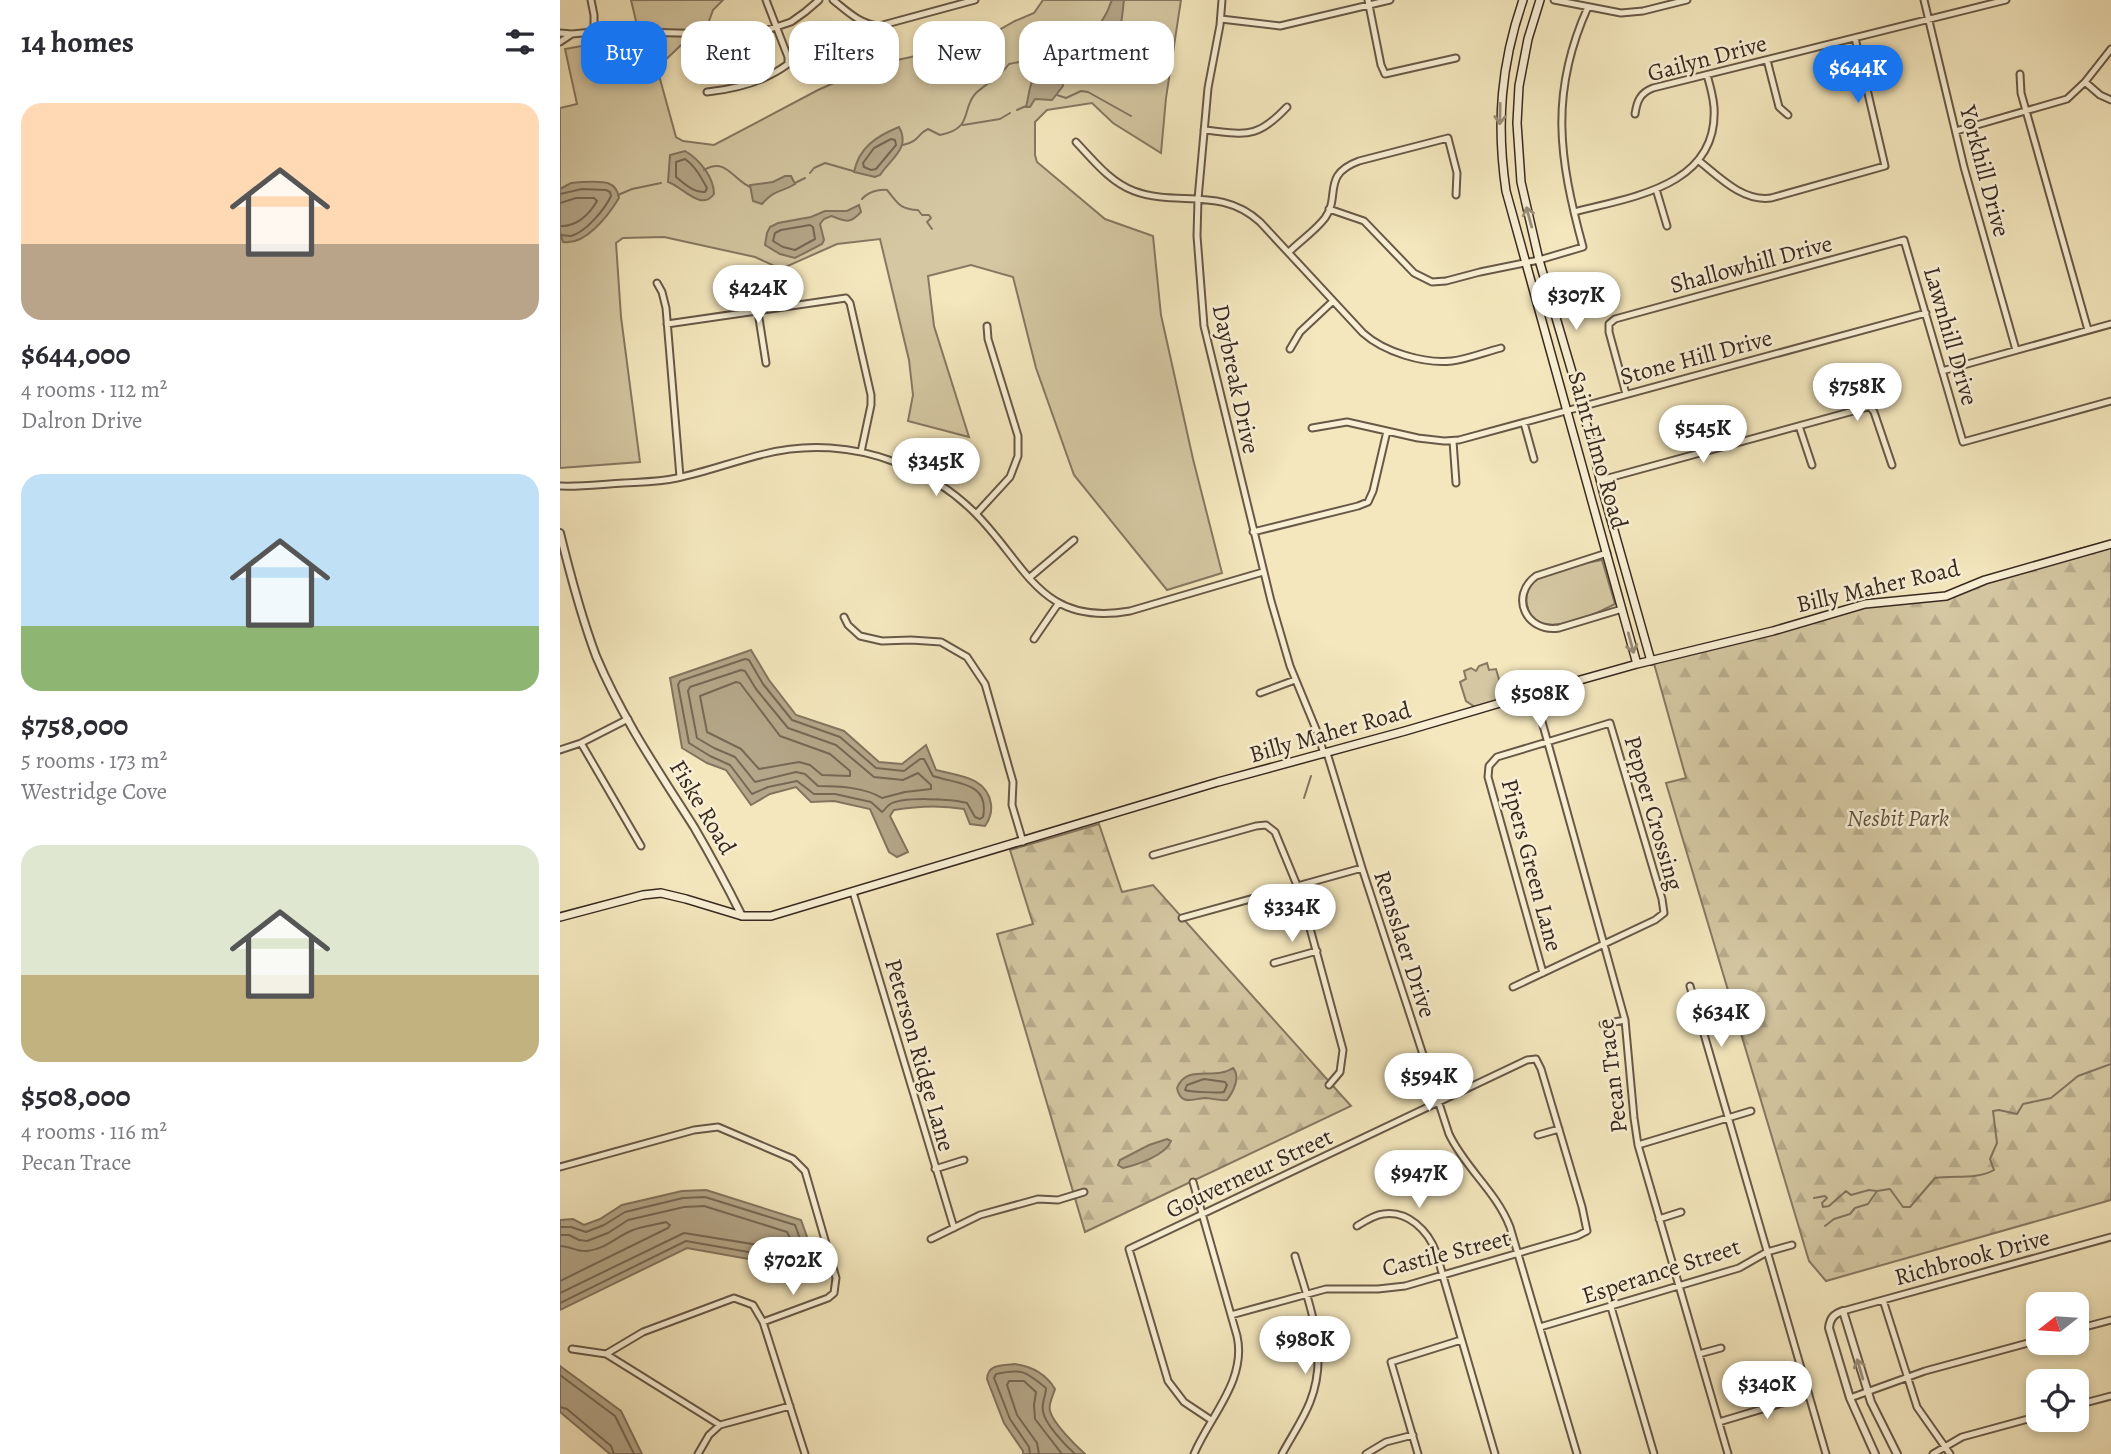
<!DOCTYPE html>
<html lang="en">
<head>
<meta charset="utf-8">
<style>
  :root { --surface:#fff; --page:#f7f7f7; --text:#2b2b33; --muted:#7c7c81; --accent:#1a73e8 }
  body { margin:0; font-family:Alegreya,serif; background:var(--page); color:var(--text); height:100vh; display:flex; flex-direction:column; font-size:26px; white-space:nowrap }
  * { box-sizing:border-box; margin:0 }
  p { font-size:23px; color:var(--muted) }
  .icon { flex:none; width:38px; height:38px; fill:none; stroke:currentColor; stroke-width:2; stroke-linecap:round; stroke-linejoin:round }
  .map { position:relative; flex:1; overflow:hidden }
  .sheet { display:flex; flex-direction:column; background:var(--surface); width:560px }
  .sheet>* { flex:none }
  .guide { position:absolute; left:21px; top:21px; width:665px; height:63px; display:flex; gap:14px }
  .needle { width:46px; rotate:253deg }
  .controls { position:absolute; left:1466px; top:1292px; display:grid; gap:14px }
  .controls a { display:grid; place-items:center; width:63px; height:63px; border-radius:14px; background:var(--surface); box-shadow:0 4px 10px #0003; font-size:35px }
  .price { position:absolute; translate:-50% -60px; padding:0 16px; border-radius:24px; background:#fff; color:#222; font-size:23px; line-height:46px; filter:drop-shadow(0 2px 4px #0008) }
  .price::after { content:''; position:absolute; left:50%; top:42px; width:21px; height:16px; margin-left:-10px; background:inherit; clip-path:polygon(0 0,100% 0,50% 100%) }
  .price.selected { background:var(--accent); color:#fff }
  ul { padding:0; list-style:none }
  li { display:grid; align-content:center; gap:14px; height:371px; padding:0 21px }
  li span { display:grid; place-items:center; height:217px; border-radius:21px; color:#555 }
  li>.icon { margin-inline-start:auto }
  span .icon { width:126px; height:126px; fill:#fffc; stroke-width:1 }
  li b { font-size:30px }
  h2 { display:flex; justify-content:space-between; align-items:center; height:84px; padding:0 21px; font-size:30px }
  .chip { padding:0 24px; border-radius:21px; background:var(--surface); box-shadow:0 4px 10px #0003; font-size:24px; line-height:63px }
  .chip.selected { background:var(--accent); color:#fff }
  main { display:flex; flex:1; min-height:0 }
  .map>svg:first-child { display:block }
</style>
</head>
<body>
<main>
<section class="sheet">
<h2>14 homes<svg class="icon" aria-label="filters" viewBox="0 0 24 24"><path d="M4 7h16M4 17h16"/><circle cx="9" cy="7" r="2"/><circle cx="15" cy="17" r="2"/></svg></h2>
<ul>
<li><span style="background:linear-gradient(#ffd9b3 65%,#b9a48a 0)"><svg class="icon" aria-label="home" viewBox="0 0 24 24"><path d="M3 11l9-7 9 7M6 9v11h12V9"/></svg></span><div><b>$644,000</b><p>4 rooms · 112 m²</p><p>Dalron Drive</p></div></li>
<li><span style="background:linear-gradient(#bfe0f5 70%,#8fb573 0)"><svg class="icon" aria-label="home" viewBox="0 0 24 24"><path d="M3 11l9-7 9 7M6 9v11h12V9"/></svg></span><div><b>$758,000</b><p>5 rooms · 173 m²</p><p>Westridge Cove</p></div></li>
<li><span style="background:linear-gradient(#dfe7d0 60%,#c2b280 0)"><svg class="icon" aria-label="home" viewBox="0 0 24 24"><path d="M3 11l9-7 9 7M6 9v11h12V9"/></svg></span><div><b>$508,000</b><p>4 rooms · 116 m²</p><p>Pecan Trace</p></div></li>
</ul>
</section>
<div class="map">
<svg width="1551" height="1454" viewBox="0 0 1551 1454">
  <defs>
    <pattern id="forest-firs" width="22" height="20" patternUnits="userSpaceOnUse" patternTransform="scale(1.75)"><rect width="22" height="20" fill="#d4c7a2"/><path d="M5 1l3.5 6h-7zM16 11l3.5 6h-7z" fill="#b7ab8b"/></pattern>
  </defs>
  <rect width="100%" height="100%" fill="#f4e7bd"/>
  <filter id="stains"><feTurbulence type="fractalNoise" baseFrequency=".00286" numOctaves="4"/><feColorMatrix values="0 0 0 0 .2 0 0 0 0 .09 0 0 0 0 .02 0 0 0 .5 -.17"/></filter>
  <radialGradient id="worn" r=".72"><stop offset=".6" stop-color="#630" stop-opacity="0"/><stop offset="1" stop-color="#630" stop-opacity=".3"/></radialGradient>
  <path fill="#d4c7a2" stroke="#867861" stroke-width="2" d="M 71,0 L 163,0 L 153,10 L 148,24 L 120,46 L 97,68 L 116,137 L 123,141 L 154,145 L 258,90 L 314,65 L 351,57 L 437,31 L 455,21 L 474,13 L 483,0 L 621,0 L 606,98 L 601,153 L 553,123 L 532,103 L 487,110 L 475,122 L 475,155 L 477,162 L 545,219 L 593,236 L 601,315 L 633,459 L 662,573 L 607,590 L 514,475 L 476,368 L 453,277 L 411,265 L 368,276 L 374,326 L 409,437 L 348,421 L 353,395 L 349,360 L 320,239 L 277,244 L 221,269 L 195,257 L 104,237 L 63,238 L 56,243 L 61,317 L 80,462 L 0,468 L 0,108 L 17,104 L 5,49 L 49,41 L 76,21 Z
    M 1042,560 L 1055,604 C 1034,615 974,644 967,605 C 965,596 968,586 975,580 C 989,570 1025,563 1042,560 Z
    M 927,663 L 929,670 L 936,669 L 943,693 L 939,700 L 915,707 L 906,701 L 900,682 L 906,679 L 904,671 L 911,668 L 916,671 L 919,666 Z"/>
  <path fill="url(#forest-firs)" stroke="#867861" stroke-width="2" d="M 1551,541 L 1551,1200 L 1266,1281 L 1249,1261 L 1106,783 L 1126,778 L 1093,660 L 1312,604 L 1380,597 L 1515,550 Z
    M 539,824 L 562,892 L 593,885 L 791,1106 L 525,1232 L 437,934 L 473,924 L 450,850 Z"/>
  <path fill="#b4a688" stroke="#82745e" stroke-width="2" d="M 552,0 L 564,0 C 561,20 564,43 538,45 C 531,29 541,25 547,12 C 549,8 550,4 552,0 Z
    M 488,65 L 501,74 L 503,86 L 492,100 L 475,99 L 470,107 L 466,107 C 470,92 469,72 488,65 Z
    M 339,127 C 351,148 331,158 320,175 L 315,177 L 294,172 C 299,147 317,136 339,127 Z
    M 125,151 C 139,159 154,177 154,194 C 141,212 122,186 108,182 L 110,155 Z
    M 225,176 L 231,176 L 235,184 C 221,193 216,188 202,204 L 193,201 L 190,185 L 213,182 Z
    M 22,182 C 38,182 56,178 59,198 C 48,216 25,246 3,242 L 0,232 L 0,189 L 11,183 Z
    M 299,205 L 301,212 C 289,225 286,221 271,216 L 264,219 L 260,224 L 264,240 L 262,244 L 235,258 L 220,254 L 205,245 L 207,233 L 210,227 L 218,223 L 251,217 L 265,211 L 287,211 Z
    M 191,650 L 209,680 L 236,715 L 284,731 L 319,762 L 342,764 L 366,745 L 376,770 C 397,776 427,776 431,804 C 432,812 430,819 425,826 L 410,824 L 404,809 C 381,805 357,806 334,810 L 330,816 L 348,852 L 337,857 L 329,852 L 310,809 L 274,801 L 251,802 L 236,787 L 210,794 L 191,805 L 166,770 L 147,763 L 122,748 L 110,678 Z
    M 673,1068 C 681,1077 673,1092 667,1100 C 659,1101 652,1098 644,1098 C 632,1099 621,1106 617,1088 C 627,1063 655,1081 673,1068 Z
    M 607,1139 L 611,1141 C 606,1155 577,1165 563,1168 L 558,1165 L 560,1160 L 589,1145 Z
    M 146,1190 L 241,1220 L 255,1259 L 211,1263 L 127,1248 L 0,1310 L 0,1220 L 13,1219 L 24,1225 L 40,1219 L 62,1205 L 122,1191 Z
    M 454,1364 C 471,1366 486,1374 495,1389 C 493,1396 488,1404 490,1411 C 493,1423 515,1445 525,1454 L 463,1454 L 463,1451 L 444,1423 L 427,1379 C 428,1364 441,1366 454,1364 Z
    M 0,1366 L 61,1411 L 82,1454 L 50,1454 L 0,1412 Z"/>
  <g fill="none" stroke-linecap="round" stroke-linejoin="round">
    <path stroke="#766854" stroke-width="2" d="M 331,139 L 335,140 L 336,145 L 316,169 L 311,170 L 304,167 L 303,163 L 314,148 Z
      M 125,159 C 135,166 141,177 147,188 L 145,192 C 134,193 125,184 116,177 L 116,162 Z
      M 0,194 L 22,189 L 46,190 L 50,192 L 51,196 C 45,209 26,232 11,236 C 10,236 1,235 0,235
      M 0,203 L 16,198 L 34,198 L 37,201 C 29,215 16,227 0,226
      M 250,225 L 253,227 L 255,239 L 235,250 L 223,247 L 213,241 L 215,233 L 221,230 Z
      M 185,659 L 189,660 L 203,684 L 232,720 L 280,737 L 316,768 L 344,771 L 360,759 L 364,759 L 373,776 C 397,784 430,782 423,817 L 420,819 L 415,817 L 407,803 C 393,799 340,796 329,805 C 326,807 325,810 322,812 L 311,802 L 275,794 L 254,794 L 237,781 L 208,787 L 192,794 L 170,765 L 150,756 L 129,743 L 118,685 L 120,681 Z
      M 181,670 L 185,671 L 196,689 L 228,728 L 276,745 L 314,777 L 343,780 L 358,773 L 371,785 L 371,789 L 345,792 L 322,798 C 304,787 278,786 258,786 L 245,774 L 236,772 L 195,782 L 175,757 L 154,748 L 137,738 L 128,691 L 130,687 Z
      M 176,682 L 180,683 L 220,736 L 270,754 L 290,771 L 290,776 L 262,775 L 250,765 L 239,762 L 199,769 L 181,749 L 147,732 L 140,696 Z
      M 644,1079 L 665,1082 L 667,1085 L 664,1092 C 660,1093 629,1092 625,1090 L 627,1085 Z
      M 0,1227 L 11,1227 L 26,1232 L 44,1225 L 65,1212 L 123,1198 L 145,1197 L 235,1225 L 244,1250 L 241,1253 L 211,1256 L 126,1241 L 0,1303
      M 0,1235 L 9,1235 L 19,1240 L 27,1241 L 48,1233 L 68,1220 L 124,1207 L 144,1206 L 227,1232 L 232,1242 L 229,1245 L 211,1247 L 124,1233 L 0,1293
      M 0,1246 C 10,1246 17,1252 27,1251 C 46,1249 57,1236 73,1230 C 83,1226 95,1225 106,1222 L 110,1225 L 108,1228 L 0,1281
      M 0,1375 L 55,1416 L 74,1454
      M 0,1407 L 7,1409 L 51,1446 L 54,1454
      M 470,1454 L 469,1447 L 450,1419 L 434,1378 L 436,1374 C 463,1368 466,1372 486,1388 C 486,1396 481,1403 483,1411 C 484,1423 505,1445 515,1454
      M 479,1454 L 477,1443 L 457,1415 L 447,1385 L 449,1381 L 464,1381 L 476,1392 L 474,1405 L 475,1419 L 502,1454"/>
    <path stroke="#82745e" stroke-width="2" d="M 497,95 L 506,98 L 521,91 L 528,92 L 571,116
      M 457,110 L 466,106
      M 403,125 L 440,119 L 450,113
      M 343,145 C 360,141 357,134 368,129 L 380,135 C 414,129 401,108 416,93 C 428,82 439,78 449,64 C 469,59 470,65 481,45 L 492,45 L 496,39 L 527,22 L 537,25
      M 144,170 C 166,157 172,179 190,187
      M 250,173 L 254,168 L 265,163 L 293,171
      M 235,183 L 245,178
      M 58,195 L 72,189 L 101,183
      M 302,199 C 308,192 318,189 327,190 C 338,203 339,209 358,210 L 362,215 L 369,215 L 371,218 L 367,222 L 372,229
      M 744,798 L 751,776
      M 1254,1198 L 1265,1196 L 1267,1198 L 1262,1203 L 1263,1207 L 1269,1206 L 1286,1191 L 1291,1195 L 1309,1190 L 1317,1191
      M 1265,1226 L 1274,1219 L 1290,1214 L 1295,1208 L 1308,1204 L 1317,1191 L 1330,1189 L 1343,1207 L 1350,1207 L 1375,1178 C 1395,1175 1416,1180 1434,1170 L 1430,1159 L 1437,1143 L 1433,1111 L 1439,1110 L 1457,1114 L 1463,1104 L 1491,1098 L 1518,1076 L 1551,1064"/>
    <g stroke="#675847" stroke-width="9">
      <path id="minor" d="M 31,0 L 34,15 L 34,32
        M 273,0 C 288,12 300,24 319,26 L 415,0
        M 662,0 L 660,25 L 648,88 L 638,199 L 637,236 L 644,326 L 711,601 L 730,666 L 758,734 L 764,754
        M 808,0 L 821,65 L 825,74 L 896,58
        M 994,0 L 1061,13 L 1083,11 L 1127,0
        M 1364,0 L 1404,167 L 1456,350
        M 661,19 L 720,26 L 830,0
        M 0,33 L 12,34 L 43,31 L 192,35 L 231,22 L 245,12 L 259,0
        M 0,42 L 12,34
        M 1207,60 L 1219,107 L 1228,115
        M 1460,74 L 1461,93 L 1528,330
        M 1525,82 L 1540,95 L 1551,100
        M 147,92 C 176,89 204,82 228,64 L 228,57 L 206,0
        M 1075,114 C 1077,101 1080,93 1093,88 L 1446,0
        M 644,130 C 686,134 696,140 727,107
        M 1396,131 L 1507,99 L 1525,82 L 1551,49
        M 516,142 C 533,160 550,182 574,191 C 617,207 661,186 700,222 L 803,333 C 824,352 864,364 892,361 C 908,359 925,352 941,348
        M 1138,160 C 1159,177 1183,202 1211,198 L 1325,166 L 1295,38
        M 1096,189 L 1107,226
        M 769,209 L 804,221 L 854,273 L 872,282 L 886,281 L 920,272 L 979,260 L 1023,247 C 999,159 989,93 1028,7
        M 1014,212 C 1072,197 1159,186 1154,107 C 1153,96 1150,85 1147,75
        M 729,252 C 740,241 755,231 765,218 C 781,196 761,175 799,161 L 888,138 L 897,173 L 896,195
        M 97,283 L 102,292 L 106,308 L 120,477
        M 198,312 L 206,363
        M 107,324 L 286,298 L 290,303 L 311,395 L 311,405 L 301,452
        M 1049,324 L 1055,319 L 1344,240 L 1403,442 L 1551,401
        M 1049,324 L 1049,332 L 1066,394
        M 730,349 L 740,332 L 773,301
        M 1382,371 L 1551,324
        M 964,423 L 974,459
        M 1239,426 L 1252,465
        M 752,428 L 787,422 L 858,438 L 884,441 L 899,440 L 1366,313
        M 893,441 L 896,483
        M 1041,480 L 1308,407 L 1310,407 L 1314,412 L 1332,465
        M 0,486 C 21,487 43,484 64,483 C 81,482 99,482 117,478 C 146,472 175,461 204,454 C 247,443 293,446 335,462 C 364,472 393,491 415,513 C 467,565 480,627 570,611 L 703,572
        M 416,514 L 450,477 L 458,456 L 458,436 L 428,339 L 427,326
        M 693,532 L 798,506 L 808,502 L 813,491 L 827,431
        M 1047,553 L 976,576 C 949,596 966,633 999,628 L 1062,609
        M 469,578 L 514,540
        M 284,617 L 288,625 L 300,636 L 322,641 L 351,640 L 381,642 L 407,657 L 425,684 L 453,782 L 452,805 L 463,842
        M 474,639 L 498,604
        M 700,693 L 735,680
        M 974,693 L 1065,1020 L 1074,1118 L 1078,1145 L 1168,1454
        M 21,743 L 81,846
        M 0,750 L 21,743 L 68,719
        M 767,753 L 802,868 L 889,1134 C 905,1168 936,1191 950,1227 L 1017,1454
        M 593,855 L 696,826 L 706,825 L 715,832 L 741,895 L 783,1050 L 780,1072 L 769,1085
        M 293,892 L 394,1228
        M 622,918 L 802,868
        M 714,963 L 757,951
        M 1130,986 L 1266,1454
        M 953,987 L 1095,920 L 1104,913 L 1102,899 L 1050,723 L 937,757 L 929,766 L 928,777 L 983,973
        M 1043,1024 L 1065,1020
        M 978,1135 L 999,1129
        M 1078,1145 L 1191,1111
        M 0,1167 L 134,1130 L 158,1127 L 233,1159 L 245,1171 L 276,1278 L 274,1293 L 268,1298 L 203,1322
        M 375,1169 L 404,1160
        M 633,1182 L 677,1336 C 687,1380 650,1416 634,1454
        M 1099,1219 L 1121,1212
        M 797,1226 C 805,1221 814,1215 823,1214 C 848,1210 868,1231 876,1252 L 935,1454
        M 371,1239 L 420,1215 L 478,1199 L 498,1200 L 524,1192
        M 1323,1300 L 1357,1407 L 1390,1454
        M 1051,1307 L 1094,1454
        M 1283,1311 L 1551,1237
        M 980,1327 L 1179,1268 L 1207,1252 L 1232,1245
        M 1517,1329 L 1551,1320
        M 12,1349 L 46,1354 L 83,1332 L 174,1298 L 193,1305 L 203,1322 L 245,1454
        M 46,1354 L 160,1425 L 230,1406
        M 1139,1354 L 1161,1348
        M 1290,1398 L 1365,1371 L 1479,1340
        M 1517,1405 L 1551,1396
        M 651,1420 L 624,1402 L 608,1381 L 569,1249 L 967,1060 L 976,1059 L 981,1069 L 1022,1207 L 1027,1231 L 1017,1236 L 845,1286 L 818,1289 L 766,1289 L 671,1315
        M 1159,1422 L 1249,1395
        M 138,1454 L 149,1435 L 160,1425
        M 722,1454 C 731,1437 743,1420 750,1402 C 770,1352 749,1304 735,1256
        M 806,1454 L 826,1442 L 853,1435
        M 858,1454 L 831,1362 L 901,1340
        M 1373,1454 L 1402,1437 L 1479,1416"/>
    </g>
    <g stroke="#675847" stroke-width="10">
      <path id="tertiary" d="M 0,533 C 10,574 21,616 36,656 C 61,716 99,772 134,827 C 151,856 167,886 182,916
        M 1315,1454 L 1290,1398 L 1269,1328 C 1270,1318 1274,1314 1283,1311 L 1311,1402 L 1337,1454"/>
    </g>
    <g stroke="#382920" stroke-width="10">
      <path id="secondary" d="M 963,0 C 941,64 936,123 946,191 L 1077,664
        M 980,0 L 968,39 L 959,86 L 957,123 L 961,182 L 979,260 L 1022,406 L 1044,495 L 1091,661
        M 0,917 L 83,895 L 101,893 L 126,899 L 182,916 L 211,916 L 658,782 L 845,731 L 974,693 L 1077,664 L 1213,631 L 1305,604 L 1386,596 L 1425,580 L 1551,544"/>
    </g>
    <use href="#minor" stroke="#f8efd4" stroke-width="5"/>
    <use href="#tertiary" stroke="#f8efd4" stroke-width="6"/>
    <use href="#secondary" stroke="#f8efd4" stroke-width="7"/>
  </g>
  <defs><path id="oneway-shaft" d="M-6 0H5M1.5-3L5.5 0L1.5 3" fill="none" stroke-width="1.6" stroke-linecap="round" stroke-linejoin="round" transform="scale(1.75)"/></defs>
  <g stroke="#988c7a">
    <use href="#oneway-shaft" transform="translate(940 114) rotate(91)"/>
    <use href="#oneway-shaft" transform="translate(969 217) rotate(-105)"/>
    <use href="#oneway-shaft" transform="translate(1071 643) rotate(75)"/>
    <use href="#oneway-shaft" transform="translate(1300 1369) rotate(-106)"/>
  </g>
  <g text-anchor="middle" stroke-width="5" stroke-linejoin="round" paint-order="stroke">
    <g font-size="24" fill="#382920" stroke="#f8efd4">
      <text transform="translate(1147 58) rotate(-15)" y="8">Gailyn Drive</text>
      <text transform="translate(1425 171) rotate(75)" y="8">Yorkhill Drive</text>
      <text transform="translate(1191 264) rotate(-15)" y="8">Shallowhill Drive</text>
      <text transform="translate(1391 336) rotate(74)" y="8">Lawnhill Drive</text>
      <text transform="translate(1136 357) rotate(-15)" y="8">Stone Hill Drive</text>
      <text transform="translate(676 379) rotate(78)" y="8">Daybreak Drive</text>
      <text transform="translate(1038 450) rotate(74)" y="8">Saint Elmo Road</text>
      <text transform="translate(1318 586) rotate(-13)" y="8">Billy Maher Road</text>
      <text transform="translate(770 732) rotate(-16)" y="8">Billy Maher Road</text>
      <text transform="translate(143 807) rotate(59)" y="8">Fiske Road</text>
      <text transform="translate(1094 813) rotate(74)" y="8">Pepper Crossing</text>
      <text transform="translate(972 865) rotate(75)" y="8">Pipers Green Lane</text>
      <text transform="translate(845 944) rotate(72)" y="8">Rensslaer Drive</text>
      <text transform="translate(360 1055) rotate(74)" y="8">Peterson Ridge Lane</text>
      <text transform="translate(1052 1076) rotate(-97)" y="8">Pecan Trace</text>
      <text transform="translate(689 1173) rotate(-25)" y="8">Gouverneur Street</text>
      <text transform="translate(886 1253) rotate(-14)" y="8">Castile Street</text>
      <text transform="translate(1412 1257) rotate(-15)" y="8">Richbrook Drive</text>
      <text transform="translate(1101 1271) rotate(-18)" y="8">Esperance Street</text>
    </g>
    <g font-size="24" font-style="italic" fill="#5f5040" stroke="#f8efd4">
      <text x="1338" y="826">Nesbit Park</text>
    </g>
  </g>
  <rect width="100%" height="100%" filter="url(#stains)"/>
  <rect width="100%" height="100%" fill="url(#worn)"/>
</svg>
<div class="controls">
<a><svg class="needle" viewBox="-14 -14 28 28"><path d="M0-13l5 13h-10z" fill="#e53935"/><path d="M0 13l5-13h-10z" fill="#7c7c81"/></svg></a>
<a><svg class="icon" aria-label="locate" viewBox="0 0 24 24"><circle cx="12" cy="12" r="6"/><path d="M12 2v4M12 18v4M2 12h4M18 12h4"/></svg></a>
</div>
<b class="price selected" style="left:1298px;top:105px">$644K</b>
<b class="price" style="left:198px;top:325px">$424K</b>
<b class="price" style="left:1016px;top:332px">$307K</b>
<b class="price" style="left:1297px;top:423px">$758K</b>
<b class="price" style="left:1143px;top:465px">$545K</b>
<b class="price" style="left:376px;top:498px">$345K</b>
<b class="price" style="left:980px;top:730px">$508K</b>
<b class="price" style="left:732px;top:944px">$334K</b>
<b class="price" style="left:1161px;top:1049px">$634K</b>
<b class="price" style="left:869px;top:1113px">$594K</b>
<b class="price" style="left:859px;top:1210px">$947K</b>
<b class="price" style="left:233px;top:1297px">$702K</b>
<b class="price" style="left:745px;top:1376px">$980K</b>
<b class="price" style="left:1207px;top:1421px">$340K</b>
<div class="guide">
<a class="chip selected">Buy</a>
<a class="chip">Rent</a>
<a class="chip">Filters</a>
<a class="chip">New</a>
<a class="chip">Apartment</a>
</div>
</div>
</main>
</body>
</html>
